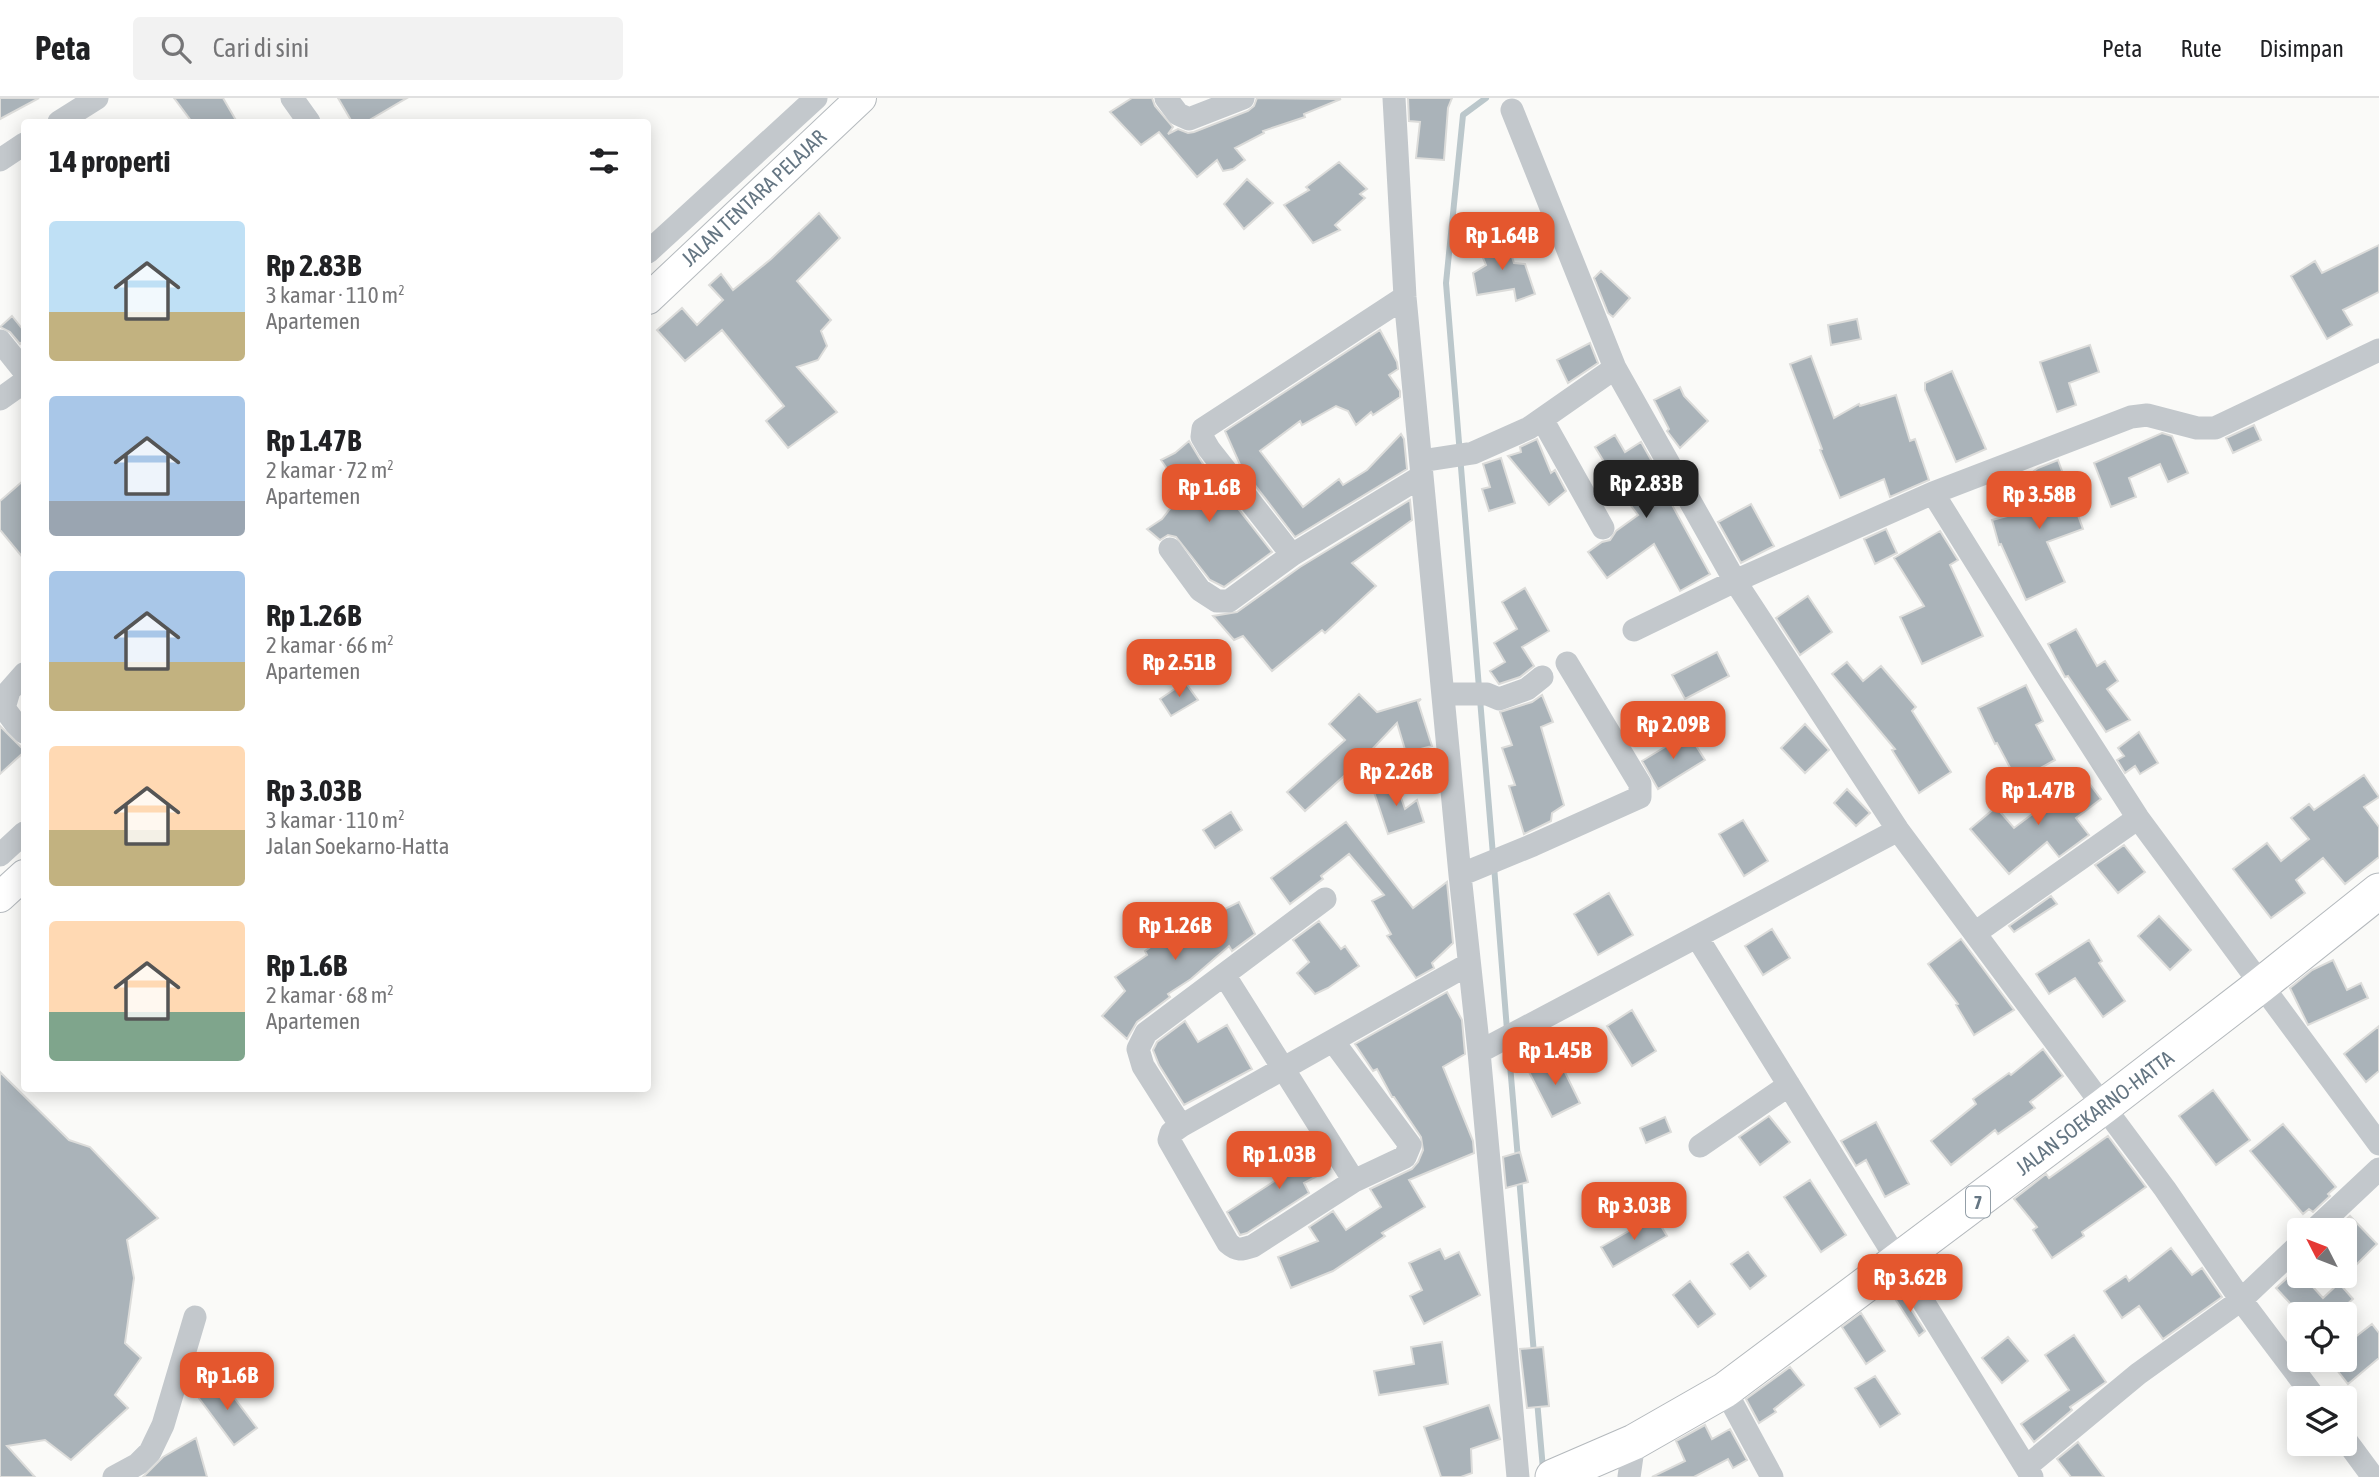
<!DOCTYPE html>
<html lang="id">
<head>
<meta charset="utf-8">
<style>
  :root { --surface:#fff; --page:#f2f2f2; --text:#202124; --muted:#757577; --line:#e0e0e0; --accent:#e4572e }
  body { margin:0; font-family:"Asap Condensed",sans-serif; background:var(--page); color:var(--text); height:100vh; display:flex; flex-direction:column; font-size:26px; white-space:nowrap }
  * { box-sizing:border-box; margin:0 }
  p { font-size:23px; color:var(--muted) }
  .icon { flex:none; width:38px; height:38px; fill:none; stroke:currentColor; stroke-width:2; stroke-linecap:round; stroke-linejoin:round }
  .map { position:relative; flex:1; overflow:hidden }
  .sheet { position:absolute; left:21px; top:21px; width:630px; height:973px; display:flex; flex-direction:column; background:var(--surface); border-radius:7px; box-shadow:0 4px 18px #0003 }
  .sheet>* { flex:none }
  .needle { width:46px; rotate:312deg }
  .buttons { position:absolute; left:2287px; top:1120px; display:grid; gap:14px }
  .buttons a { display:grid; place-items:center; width:70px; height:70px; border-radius:7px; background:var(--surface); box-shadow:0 4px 18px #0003; font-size:35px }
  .price { position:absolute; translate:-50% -60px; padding:0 16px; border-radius:14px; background:var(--accent); color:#fff; font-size:23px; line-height:46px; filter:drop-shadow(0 2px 4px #0008) }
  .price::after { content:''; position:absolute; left:50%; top:42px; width:21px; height:16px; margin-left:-10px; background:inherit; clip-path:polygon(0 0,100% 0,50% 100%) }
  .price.active { background:#222; color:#fff }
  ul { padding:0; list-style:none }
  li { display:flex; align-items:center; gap:21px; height:175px; padding:0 28px }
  li span { display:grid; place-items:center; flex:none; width:196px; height:140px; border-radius:7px; color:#555 }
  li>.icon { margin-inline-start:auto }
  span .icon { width:84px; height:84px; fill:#fffc; stroke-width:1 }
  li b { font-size:30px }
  h2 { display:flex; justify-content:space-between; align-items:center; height:84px; padding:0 28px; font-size:30px }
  header { display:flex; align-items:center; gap:42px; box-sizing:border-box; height:98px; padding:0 35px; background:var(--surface); border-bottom:2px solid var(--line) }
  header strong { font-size:33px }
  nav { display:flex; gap:38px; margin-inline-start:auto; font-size:24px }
  .search { width:490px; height:63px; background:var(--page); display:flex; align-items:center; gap:18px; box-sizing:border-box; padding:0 24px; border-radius:7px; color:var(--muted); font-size:26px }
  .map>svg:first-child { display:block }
</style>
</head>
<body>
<header>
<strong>Peta</strong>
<div class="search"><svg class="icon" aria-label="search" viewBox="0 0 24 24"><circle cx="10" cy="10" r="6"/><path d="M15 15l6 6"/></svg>Cari di sini</div>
<nav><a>Peta</a><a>Rute</a><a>Disimpan</a></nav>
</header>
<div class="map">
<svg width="2379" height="1379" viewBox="0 0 2379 1379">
  <rect width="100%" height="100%" fill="#fafaf8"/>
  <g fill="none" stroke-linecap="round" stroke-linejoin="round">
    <path stroke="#bbc7cb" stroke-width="6" d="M 1479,590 L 1446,185 L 1463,17 L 1486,0
      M 1480,601 L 1493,757
      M 1494,768 L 1507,932
      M 1508,943 L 1518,1061
      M 1519,1079 L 1534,1256
      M 1537,1302 L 1543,1371"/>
  </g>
  <path fill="#aab3b9" stroke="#dcdcda" stroke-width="2" d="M 0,0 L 39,0 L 0,21 Z
    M 174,0 L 223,0 L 237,24 L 192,24 Z
    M 338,0 L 407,0 L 366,24 L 352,24 Z
    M 1132,0 L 1152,0 L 1155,8 L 1173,29 L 1168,36 L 1178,31 L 1188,35 L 1194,34 L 1248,13 L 1254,8 L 1257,0 L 1341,1 L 1304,16 L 1305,19 L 1263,33 L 1264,35 L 1235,50 L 1245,62 L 1233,71 L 1223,73 L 1217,62 L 1197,79 L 1159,34 L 1141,47 L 1110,14 Z
    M 1408,0 L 1452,0 L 1448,10 L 1444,62 L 1416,60 L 1420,24 L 1409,23 Z
    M 1339,64 L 1367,91 L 1360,96 L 1365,100 L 1335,127 L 1340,132 L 1313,145 L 1284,107 L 1309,92 L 1306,89 Z
    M 1247,81 L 1273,105 L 1244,131 L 1224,106 Z
    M 819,115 L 840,140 L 797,183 L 831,222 L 821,233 L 827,248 L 818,262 L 797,269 L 837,314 L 788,350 L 766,323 L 784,308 L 722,232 L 685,263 L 657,232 L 682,210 L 697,227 L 723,202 L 709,187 L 721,176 L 733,192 L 771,161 Z
    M 1500,140 L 1504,147 L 1508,147 L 1514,165 L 1525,166 L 1535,196 L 1516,203 L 1514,191 L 1477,197 L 1473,175 L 1486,167 L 1479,150 L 1485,149 L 1485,143 Z
    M 2379,147 L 2379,194 L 2343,212 L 2352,227 L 2327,241 L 2291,178 L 2315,163 L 2322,175 Z
    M 1601,173 L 1630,200 L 1613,219 L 1608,215 L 1594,180 Z
    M 12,218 L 24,233 L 24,242 L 20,246 L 10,234 L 0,229 Z
    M 1857,221 L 1861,241 L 1831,247 L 1828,227 Z
    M 1380,232 L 1397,264 L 1398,271 L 1389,277 L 1400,293 L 1400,299 L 1373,317 L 1371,314 L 1356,327 L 1348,313 L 1336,308 L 1302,327 L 1300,323 L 1260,353 L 1303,409 L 1339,381 L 1343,387 L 1367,372 L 1401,336 L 1404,341 L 1407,371 L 1295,439 L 1241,369 L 1225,333 Z
    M 1590,245 L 1598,265 L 1568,285 L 1557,262 Z
    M 2090,247 L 2099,274 L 2069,285 L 2076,307 L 2057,314 L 2040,264 Z
    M 1811,258 L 1834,320 L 1859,306 L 1860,308 L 1896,297 L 1910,343 L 1915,341 L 1929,382 L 1890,399 L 1884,381 L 1840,400 L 1820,352 L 1822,351 L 1790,266 Z
    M 1952,273 L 1986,351 L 1956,364 L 1925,292 L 1925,285 Z
    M 1680,289 L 1684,298 L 1708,323 L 1680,350 L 1667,333 L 1669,331 L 1654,302 Z
    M 2254,327 L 2261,342 L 2233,355 L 2226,340 Z
    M 2162,335 L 2172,338 L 2188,375 L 2168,384 L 2160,366 L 2129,380 L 2136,399 L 2111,409 L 2094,365 Z
    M 1615,337 L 1625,354 L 1641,344 L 1654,367 L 1648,370 L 1671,398 L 1674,402 L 1671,405 L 1710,476 L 1680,493 L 1654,446 L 1607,480 L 1588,454 L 1602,444 L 1610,442 L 1616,433 L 1638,417 L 1629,405 L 1595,349 Z
    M 1537,341 L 1551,375 L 1555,372 L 1566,393 L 1549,407 L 1508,358 L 1521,354 L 1520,349 Z
    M 1189,343 L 1203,366 L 1195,376 L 1213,395 L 1222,390 L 1272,454 L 1224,489 L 1210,482 L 1176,439 L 1168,437 L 1160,442 L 1147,431 L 1162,421 L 1183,394 L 1161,362 L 1175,355 Z
    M 1501,360 L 1515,405 L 1489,413 L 1482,391 L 1490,389 L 1483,366 Z
    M 2058,362 L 2083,431 L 2047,444 L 2065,484 L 2026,502 L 2001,446 L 1999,447 L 1992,422 L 2038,410 L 2027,378 L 2038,370 Z
    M 24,382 L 24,461 L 0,432 L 0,403 Z
    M 1410,402 L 1412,422 L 1352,465 L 1376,488 L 1325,535 L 1322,532 L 1272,573 L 1243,538 L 1234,542 L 1213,518 L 1237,514 L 1300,469 Z
    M 1751,406 L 1774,448 L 1741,465 L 1718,424 Z
    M 1886,431 L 1897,455 L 1875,466 L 1864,441 Z
    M 1940,433 L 1958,462 L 1950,467 L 1983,538 L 1922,566 L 1900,519 L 1924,508 L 1894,460 Z
    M 1525,490 L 1549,533 L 1522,549 L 1534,568 L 1520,579 L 1499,586 L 1490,573 L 1505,564 L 1494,545 L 1517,531 L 1502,504 Z
    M 1808,498 L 1832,534 L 1800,557 L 1776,520 Z
    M 2076,531 L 2097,568 L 2105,563 L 2118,583 L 2107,591 L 2130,622 L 2106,634 L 2068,578 L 2065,579 L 2048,546 Z
    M 1717,554 L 1729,578 L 1685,601 L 1672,577 Z
    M 1847,564 L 1863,583 L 1881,568 L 1916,609 L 1912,613 L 1951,674 L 1919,695 L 1892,652 L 1895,651 L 1832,576 Z
    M 1185,584 L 1198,602 L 1171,618 L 1160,601 Z
    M 2026,587 L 2043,623 L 2036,627 L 2055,662 L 2017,683 L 1997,645 L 1995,646 L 1978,610 Z
    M 1359,596 L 1377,614 L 1421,601 L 1418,604 L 1432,648 L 1406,655 L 1397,625 L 1363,661 L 1305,713 L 1287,694 L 1345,642 L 1329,626 Z
    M 1542,597 L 1553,624 L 1541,629 L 1564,707 L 1552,715 L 1551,723 L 1524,736 L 1509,688 L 1515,687 L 1502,650 L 1512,647 L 1500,614 L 1532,604 Z
    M 1805,626 L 1829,652 L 1805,675 L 1781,650 Z
    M 0,628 L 24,652 L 24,654 L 0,676 Z
    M 2139,634 L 2158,665 L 2140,676 L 2135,668 L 2125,675 L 2117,662 L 2124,658 L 2118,650 Z
    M 1688,635 L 1705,662 L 1658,691 L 1642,663 Z
    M 2083,677 L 2101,701 L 2076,720 L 2089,737 L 2059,759 L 2047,744 L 2009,776 L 1970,731 L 1996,709 L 2014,730 Z
    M 2364,677 L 2379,699 L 2364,709 L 2379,729 L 2379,759 L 2345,786 L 2323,760 L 2296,782 L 2305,795 L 2271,820 L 2233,771 L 2267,745 L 2281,763 L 2309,741 L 2291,720 L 2309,706 L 2314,712 Z
    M 1394,680 L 1405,711 L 1417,702 L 1424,724 L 1388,736 L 1372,688 Z
    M 1847,691 L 1870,715 L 1856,728 L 1834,705 Z
    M 1231,714 L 1242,732 L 1215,750 L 1203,732 Z
    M 1743,722 L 1768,763 L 1744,778 L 1719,736 Z
    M 1346,724 L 1413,810 L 1447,784 L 1453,845 L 1432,865 L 1434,870 L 1416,880 L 1387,838 L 1391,836 L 1372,803 L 1384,797 L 1349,756 L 1321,778 L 1323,781 L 1290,806 L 1271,780 Z
    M 2124,747 L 2145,774 L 2118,795 L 2095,767 Z
    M 1609,795 L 1633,837 L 1598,857 L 1574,816 Z
    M 2051,798 L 2057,806 L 2014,834 L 2009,828 Z
    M 1239,804 L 1255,836 L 1232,853 L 1229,848 L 1191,881 L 1168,896 L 1170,899 L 1137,924 L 1127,941 L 1102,918 L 1125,893 L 1115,879 L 1147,857 L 1145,853 L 1168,836 L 1159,825 L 1181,807 L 1196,825 Z
    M 2159,818 L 2191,852 L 2170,872 L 2138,838 Z
    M 1319,823 L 1341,851 L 1345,848 L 1359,868 L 1328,890 L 1315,896 L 1297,875 L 1309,864 L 1293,842 Z
    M 1772,831 L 1790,860 L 1763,877 L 1745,848 Z
    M 1961,841 L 2014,912 L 1974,937 L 1956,907 L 1958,906 L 1928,866 Z
    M 2089,842 L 2102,863 L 2099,865 L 2125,903 L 2103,919 L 2075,880 L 2049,896 L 2036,876 Z
    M 2333,862 L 2347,892 L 2361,885 L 2368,900 L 2308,927 L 2290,890 L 2312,872 Z
    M 1447,894 L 1462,922 L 1465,956 L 1443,969 L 1473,1043 L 1474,1055 L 1409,1082 L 1425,1109 L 1382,1135 L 1385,1138 L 1333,1173 L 1291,1190 L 1278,1159 L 1318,1143 L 1309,1129 L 1333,1113 L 1346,1132 L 1381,1109 L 1370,1091 L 1412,1071 L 1418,1064 L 1423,1052 L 1421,1039 L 1394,999 L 1392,999 L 1377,971 L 1373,973 L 1355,946 Z
    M 1632,912 L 1656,953 L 1632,968 L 1607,928 Z
    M 1185,923 L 1198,944 L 1227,927 L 1252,971 L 1184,1007 L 1159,967 L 1153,952 L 1157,944 Z
    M 2379,928 L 2379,973 L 2366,984 L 2344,956 Z
    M 2043,951 L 2063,978 L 2030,1004 L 2035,1010 L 1998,1036 L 1995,1032 L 1951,1067 L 1931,1043 L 1976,1006 L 1973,1001 L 2009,975 L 2011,977 Z
    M 1558,960 L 1580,1005 L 1552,1019 L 1529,974 Z
    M 0,974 L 69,1042 L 90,1049 L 158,1120 L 127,1142 L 134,1180 L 125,1245 L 141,1260 L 115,1297 L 128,1310 L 71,1362 L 45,1342 L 7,1348 L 35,1379 L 0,1379 Z
    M 2213,992 L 2250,1042 L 2216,1067 L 2179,1018 Z
    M 1769,1018 L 1790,1044 L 1760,1067 L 1739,1039 Z
    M 1665,1019 L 1671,1034 L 1646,1045 L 1640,1030 Z
    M 1876,1024 L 1909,1086 L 1885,1099 L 1866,1062 L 1856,1068 L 1841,1043 Z
    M 2283,1026 L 2336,1089 L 2328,1096 L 2330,1098 L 2313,1114 L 2309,1111 L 2303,1116 L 2250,1053 Z
    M 2108,1038 L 2146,1089 L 2082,1134 L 2084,1138 L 2052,1160 L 2033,1132 L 2037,1129 L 2014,1101 L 2046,1076 L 2049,1080 Z
    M 1316,1048 L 1330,1071 L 1304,1085 L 1309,1095 L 1247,1135 L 1240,1137 L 1227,1114 L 1276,1082 L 1271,1071 Z
    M 1520,1054 L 1528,1084 L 1506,1090 L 1503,1059 Z
    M 1810,1082 L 1846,1137 L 1821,1154 L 1784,1099 Z
    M 1655,1118 L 1667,1138 L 1613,1169 L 1601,1149 Z
    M 2350,1118 L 2377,1146 L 2345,1178 L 2345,1132 L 2334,1132 Z
    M 2171,1150 L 2192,1177 L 2202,1170 L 2222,1199 L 2163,1241 L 2139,1208 L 2122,1220 L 2104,1193 L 2126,1178 L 2129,1183 Z
    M 1440,1151 L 1445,1161 L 1459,1154 L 1480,1197 L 1424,1226 L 1410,1198 L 1422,1192 L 1409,1165 Z
    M 1748,1154 L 1766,1178 L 1750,1191 L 1731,1166 Z
    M 2297,1171 L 2300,1178 L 2303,1178 L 2323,1200 L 2339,1185 L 2353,1201 L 2337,1215 L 2338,1216 L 2300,1216 L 2276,1190 Z
    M 1690,1183 L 1715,1216 L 1698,1229 L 1673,1197 Z
    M 1901,1195 L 1925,1233 L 1919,1238 L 1894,1199 Z
    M 1861,1215 L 1885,1253 L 1866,1266 L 1842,1229 Z
    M 2372,1226 L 2379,1235 L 2379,1260 L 2348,1286 L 2329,1262 L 2345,1262 L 2345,1247 Z
    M 2074,1237 L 2106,1284 L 2070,1309 L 2072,1312 L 2034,1344 L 2021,1326 L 2069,1292 L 2045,1257 Z
    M 2008,1239 L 2028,1263 L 2002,1285 L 1982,1260 Z
    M 1442,1244 L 1448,1286 L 1379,1297 L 1374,1273 L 1414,1266 L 1411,1249 Z
    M 1543,1249 L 1549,1308 L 1527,1310 L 1520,1251 Z
    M 1790,1269 L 1804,1287 L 1774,1311 L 1776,1314 L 1759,1325 L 1746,1301 Z
    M 1875,1278 L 1900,1316 L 1880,1329 L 1855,1290 Z
    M 220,1281 L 257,1330 L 234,1347 L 198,1299 Z
    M 1489,1307 L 1500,1341 L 1471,1351 L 1472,1375 L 1461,1379 L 1441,1379 L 1424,1329 Z
    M 1705,1327 L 1712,1341 L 1730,1331 L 1747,1362 L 1733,1370 L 1728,1361 L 1694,1379 L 1652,1379 L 1685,1363 L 1676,1343 Z
    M 196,1340 L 207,1379 L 143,1379 L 163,1359 Z
    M 2078,1344 L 2104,1379 L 2071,1379 L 2057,1361 Z"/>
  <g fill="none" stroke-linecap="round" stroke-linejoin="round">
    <g stroke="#b5babe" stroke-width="32">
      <path id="major" d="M 648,201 L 861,0
        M 0,799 L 24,777"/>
    </g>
    <g stroke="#b4b9bd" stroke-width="37">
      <path id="highway" d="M 1553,1379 L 1634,1344 L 1725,1292 L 2104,1008 L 2261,887 L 2379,793"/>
    </g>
    <path stroke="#c3c8cc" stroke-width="23" d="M 292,0 L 309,24
      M 1166,0 L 1178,16 L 1189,21 L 1243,0
      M 1394,0 L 1405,199 L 1460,777 L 1479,954 L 1518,1379
      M 1512,12 L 1615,270 L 1735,483 L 1898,732 L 2165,1091 L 2241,1202 L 2315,1300
      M 59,24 L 97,0
      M 0,62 L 24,46
      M 648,154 L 816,0
      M 0,243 L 24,273
      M 0,301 L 24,284
      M 1542,321 L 1603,430
      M 1421,363 L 1473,355 L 1529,330 L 1615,270
      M 1933,395 L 2048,580 L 2138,720 L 2379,1046
      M 1170,451 L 1200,492 L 1217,503 L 1229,503 L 1292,457 L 1422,378
      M 1292,457 L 1209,351 L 1202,339 L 1203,331 L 1405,199
      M 1634,532 L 1735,483 L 1933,395 L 2131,319 L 2147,317 L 2197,330 L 2215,330 L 2379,252
      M 24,576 L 9,593 L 4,610 L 15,625 L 24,634
      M 1443,596 L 1487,596 L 1499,601 L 1527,591 L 1542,579
      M 0,757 L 24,735
      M 1460,777 L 1533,747 L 1640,699 L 1640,686 L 1567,565
      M 1325,801 L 1146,935 L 1138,951 L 1143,968 L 1181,1028 L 1171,1035 L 1169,1042 L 1228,1145 C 1237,1153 1241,1152 1253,1148 L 1354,1083 L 1405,1059 L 1410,1047 L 1333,943
      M 1975,835 L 2138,720
      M 1697,839 L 2032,1379
      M 1225,878 L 1354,1083
      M 1479,954 L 1898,732
      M 1181,1028 L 1469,866
      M 1700,1048 L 1789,987
      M 2314,1132 L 2379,1071
      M 1725,1292 L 1772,1379
      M 2345,1341 L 2373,1379
      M 2026,1369 L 2138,1276 L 2241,1202 L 2300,1146
      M 114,1379 L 138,1366 L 150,1354 L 163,1327 L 195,1219
      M 1629,1379 L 1634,1344"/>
    <use href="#major" stroke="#fff" stroke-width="30"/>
    <use href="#highway" stroke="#fff" stroke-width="35"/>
  </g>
  <g text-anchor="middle" stroke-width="7" stroke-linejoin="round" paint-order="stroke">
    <rect fill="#fff" stroke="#939fa8" stroke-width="2" x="1966" y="1088.5" width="24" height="31" rx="5"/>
    <g font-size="19" font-weight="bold" fill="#657683">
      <text x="1978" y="1111">7</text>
    </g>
    <g font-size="21" fill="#657683" stroke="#fff">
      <text transform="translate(754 100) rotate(-43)" y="7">JALAN TENTARA PELAJAR</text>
      <text transform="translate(2095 1015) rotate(-37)" y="7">JALAN SOEKARNO-HATTA</text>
    </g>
  </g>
</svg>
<div class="buttons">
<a><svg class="needle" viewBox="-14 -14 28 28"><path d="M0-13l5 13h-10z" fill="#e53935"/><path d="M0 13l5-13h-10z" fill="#757577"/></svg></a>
<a><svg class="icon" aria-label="locate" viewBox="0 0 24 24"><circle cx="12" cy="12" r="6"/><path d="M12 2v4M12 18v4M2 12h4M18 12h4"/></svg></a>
<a><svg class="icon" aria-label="layers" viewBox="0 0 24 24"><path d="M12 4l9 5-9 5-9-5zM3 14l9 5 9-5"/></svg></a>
</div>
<b class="price" style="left:1502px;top:174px">Rp 1.64B</b>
<b class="price active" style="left:1646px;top:422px">Rp 2.83B</b>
<b class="price" style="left:1209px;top:426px">Rp 1.6B</b>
<b class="price" style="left:2039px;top:433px">Rp 3.58B</b>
<b class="price" style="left:1179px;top:601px">Rp 2.51B</b>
<b class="price" style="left:1673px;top:663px">Rp 2.09B</b>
<b class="price" style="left:1396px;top:710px">Rp 2.26B</b>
<b class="price" style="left:2038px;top:729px">Rp 1.47B</b>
<b class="price" style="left:1175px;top:864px">Rp 1.26B</b>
<b class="price" style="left:1555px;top:989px">Rp 1.45B</b>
<b class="price" style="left:1279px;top:1093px">Rp 1.03B</b>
<b class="price" style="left:1634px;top:1144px">Rp 3.03B</b>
<b class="price" style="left:1910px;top:1216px">Rp 3.62B</b>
<b class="price" style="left:227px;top:1314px">Rp 1.6B</b>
<section class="sheet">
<h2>14 properti<svg class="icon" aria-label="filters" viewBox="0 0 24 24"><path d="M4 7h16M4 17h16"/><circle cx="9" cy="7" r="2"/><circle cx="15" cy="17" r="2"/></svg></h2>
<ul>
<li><span style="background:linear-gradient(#bfe0f5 65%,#c2b280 0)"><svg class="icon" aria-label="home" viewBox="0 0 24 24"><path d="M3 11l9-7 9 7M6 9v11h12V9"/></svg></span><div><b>Rp 2.83B</b><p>3 kamar · 110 m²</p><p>Apartemen</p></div></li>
<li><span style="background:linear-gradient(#a9c7e8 75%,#9aa5b1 0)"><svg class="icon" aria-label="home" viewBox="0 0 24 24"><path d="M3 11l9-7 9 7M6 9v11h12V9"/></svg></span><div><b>Rp 1.47B</b><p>2 kamar · 72 m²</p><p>Apartemen</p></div></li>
<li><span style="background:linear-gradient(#a9c7e8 65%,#c2b280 0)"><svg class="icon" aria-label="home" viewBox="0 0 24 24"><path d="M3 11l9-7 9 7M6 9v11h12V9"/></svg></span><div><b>Rp 1.26B</b><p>2 kamar · 66 m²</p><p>Apartemen</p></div></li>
<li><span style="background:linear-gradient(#ffd9b3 60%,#c2b280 0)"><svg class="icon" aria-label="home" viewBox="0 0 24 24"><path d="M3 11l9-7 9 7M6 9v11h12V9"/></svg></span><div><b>Rp 3.03B</b><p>3 kamar · 110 m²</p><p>Jalan Soekarno-Hatta</p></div></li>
<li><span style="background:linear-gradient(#ffd9b3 65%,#7fa58c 0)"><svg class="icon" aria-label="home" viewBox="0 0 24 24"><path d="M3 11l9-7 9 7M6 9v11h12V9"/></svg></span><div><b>Rp 1.6B</b><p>2 kamar · 68 m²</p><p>Apartemen</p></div></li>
</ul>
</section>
</div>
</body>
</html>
